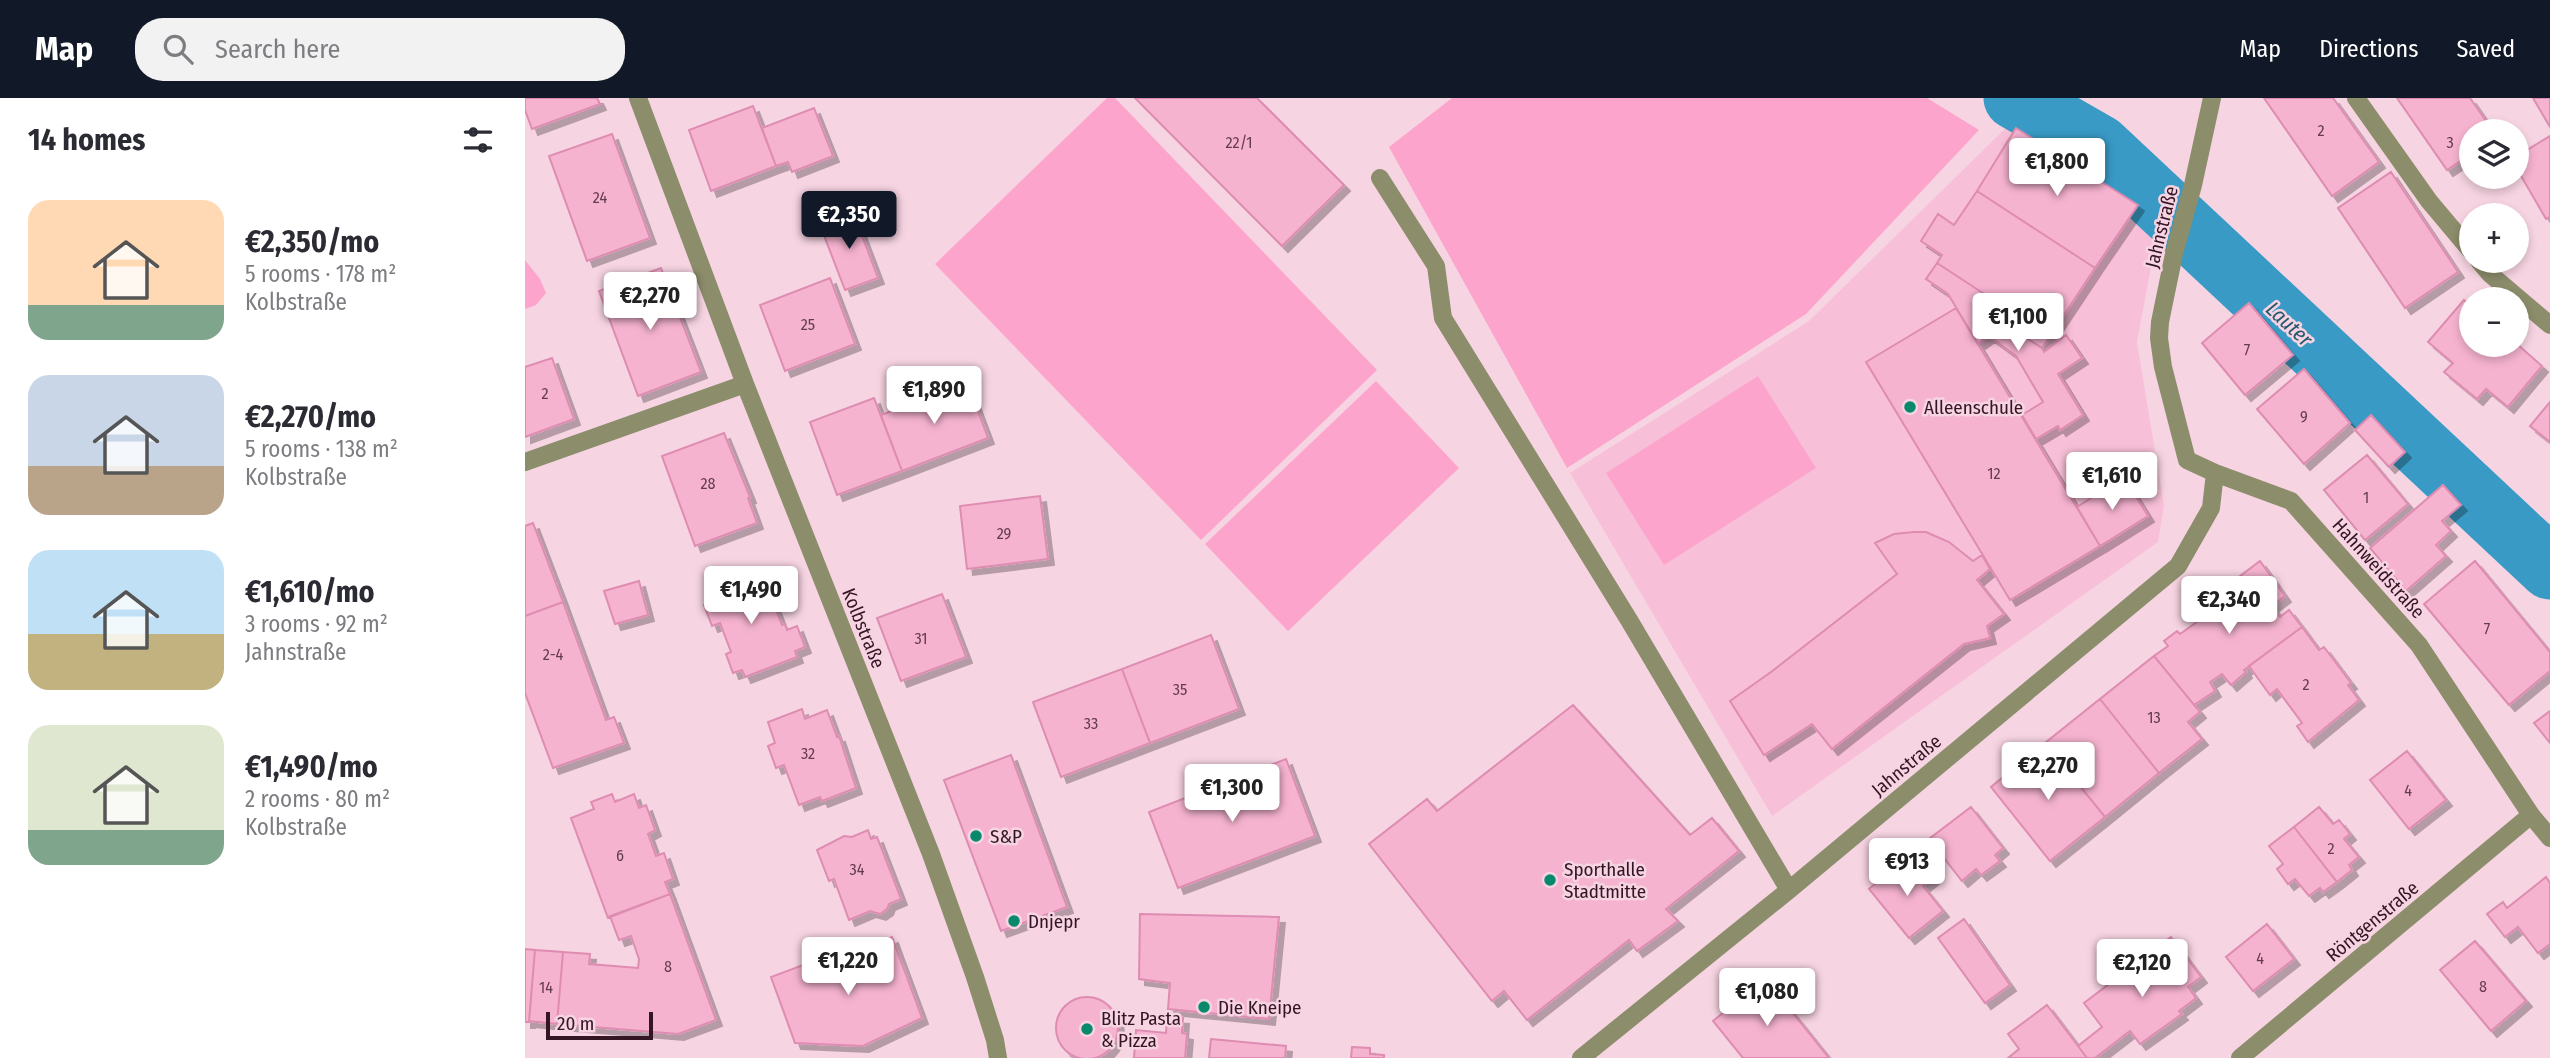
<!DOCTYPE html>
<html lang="en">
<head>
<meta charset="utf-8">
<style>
  :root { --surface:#fff; --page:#f2f2f3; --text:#2b2b33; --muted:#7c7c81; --accent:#111827 }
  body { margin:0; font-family:"Fira Sans Condensed",sans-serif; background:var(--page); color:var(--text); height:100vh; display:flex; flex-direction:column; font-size:26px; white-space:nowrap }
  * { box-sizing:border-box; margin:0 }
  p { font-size:23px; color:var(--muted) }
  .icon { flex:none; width:38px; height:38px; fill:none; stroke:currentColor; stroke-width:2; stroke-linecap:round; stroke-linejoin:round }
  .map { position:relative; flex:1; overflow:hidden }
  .details { display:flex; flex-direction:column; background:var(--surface); width:525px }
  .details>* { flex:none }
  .controls { position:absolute; left:1934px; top:21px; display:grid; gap:14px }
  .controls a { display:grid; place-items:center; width:70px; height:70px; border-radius:50%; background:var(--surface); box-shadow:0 4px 10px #0003; font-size:35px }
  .scale { position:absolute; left:21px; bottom:18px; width:107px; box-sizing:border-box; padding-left:7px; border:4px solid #341524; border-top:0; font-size:19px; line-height:24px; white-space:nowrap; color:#341524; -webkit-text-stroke:5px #f7d4e2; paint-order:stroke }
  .price { position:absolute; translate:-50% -60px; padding:0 16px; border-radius:7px; background:#fff; color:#222; font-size:23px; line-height:46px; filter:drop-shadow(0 2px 4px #0008) }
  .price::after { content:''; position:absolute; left:50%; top:42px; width:21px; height:16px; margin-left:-10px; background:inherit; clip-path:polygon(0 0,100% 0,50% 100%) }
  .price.active { background:var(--accent); color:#fff }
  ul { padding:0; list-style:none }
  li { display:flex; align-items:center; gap:21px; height:175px; padding:0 28px }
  li span { display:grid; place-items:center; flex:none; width:196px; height:140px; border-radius:21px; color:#555 }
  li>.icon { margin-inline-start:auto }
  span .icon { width:84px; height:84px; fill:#fffc; stroke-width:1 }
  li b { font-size:30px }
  h2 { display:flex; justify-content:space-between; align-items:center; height:84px; padding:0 28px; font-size:30px }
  header { display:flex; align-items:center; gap:42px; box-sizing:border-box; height:98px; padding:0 35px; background:var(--accent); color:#fff }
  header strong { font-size:33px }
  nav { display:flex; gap:38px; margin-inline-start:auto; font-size:24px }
  .search { width:490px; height:63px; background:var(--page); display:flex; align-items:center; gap:18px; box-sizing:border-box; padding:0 24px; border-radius:28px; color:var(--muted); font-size:26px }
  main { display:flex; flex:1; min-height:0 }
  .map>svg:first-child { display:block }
</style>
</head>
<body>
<header>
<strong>Map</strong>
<div class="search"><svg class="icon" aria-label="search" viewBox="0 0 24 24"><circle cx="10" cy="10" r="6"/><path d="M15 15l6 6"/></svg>Search here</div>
<nav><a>Map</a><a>Directions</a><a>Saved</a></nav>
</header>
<main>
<section class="details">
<h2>14 homes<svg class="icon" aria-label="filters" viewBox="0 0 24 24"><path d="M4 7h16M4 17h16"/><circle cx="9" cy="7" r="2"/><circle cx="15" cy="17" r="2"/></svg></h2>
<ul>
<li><span style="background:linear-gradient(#ffd9b3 75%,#7fa58c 0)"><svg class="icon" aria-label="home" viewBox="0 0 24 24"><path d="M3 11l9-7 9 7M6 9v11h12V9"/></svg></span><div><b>€2,350/mo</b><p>5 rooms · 178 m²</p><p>Kolbstraße</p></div></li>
<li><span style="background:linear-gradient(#c9d6e8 65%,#b9a48a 0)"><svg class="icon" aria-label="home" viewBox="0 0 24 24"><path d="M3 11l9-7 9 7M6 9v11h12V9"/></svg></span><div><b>€2,270/mo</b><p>5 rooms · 138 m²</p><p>Kolbstraße</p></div></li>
<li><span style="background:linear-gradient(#bfe0f5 60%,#c2b280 0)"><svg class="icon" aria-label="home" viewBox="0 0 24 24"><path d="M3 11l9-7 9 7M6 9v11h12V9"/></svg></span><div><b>€1,610/mo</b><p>3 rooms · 92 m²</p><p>Jahnstraße</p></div></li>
<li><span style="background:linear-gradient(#dfe7d0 75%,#7fa58c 0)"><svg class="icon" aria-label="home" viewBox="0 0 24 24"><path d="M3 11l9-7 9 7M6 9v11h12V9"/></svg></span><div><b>€1,490/mo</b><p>2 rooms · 80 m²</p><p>Kolbstraße</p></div></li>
</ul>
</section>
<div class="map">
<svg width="2025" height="960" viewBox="0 0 2025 960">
  <defs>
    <filter id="shadow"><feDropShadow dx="6" dy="6" stdDeviation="0" flood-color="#0004"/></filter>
  </defs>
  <rect width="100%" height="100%" fill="#f7d4e2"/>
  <path fill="#f8c0d8" d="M 1496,15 L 1637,110 L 1612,244 L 1639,408 L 1633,444 L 1247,718 L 1045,375 L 1284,223 Z"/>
  <path fill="#fca4cc" d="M 582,0 L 590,0 L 852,272 L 676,442 L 410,166 Z
    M 927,0 L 1402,0 L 1454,32 L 1281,216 L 1042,370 L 864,49 Z
    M 0,162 L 15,181 L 21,195 L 11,207 L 0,211 Z
    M 1233,278 L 1291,370 L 1139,467 L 1081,375 Z
    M 851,283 L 934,370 L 763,533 L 680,446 Z"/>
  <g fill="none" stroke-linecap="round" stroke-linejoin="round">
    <path stroke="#399ac5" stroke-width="63" d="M 1490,0 L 1574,48 L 2025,470"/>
  </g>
  <path fill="#f6b3d0" stroke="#de8cb1" stroke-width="2" filter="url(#shadow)" d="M 0,0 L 72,0 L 75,6 L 7,31 L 0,12 Z
    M 610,0 L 732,0 L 819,87 L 757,148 Z
    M 1739,0 L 1808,0 L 1854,64 L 1807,98 Z
    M 1872,0 L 1945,0 L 1968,33 L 1946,33 L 1946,56 L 1922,72 Z
    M 2008,0 L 2025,0 L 2025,29 Z
    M 228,8 L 251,68 L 186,93 L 164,32 Z
    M 289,10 L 308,58 L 267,74 L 263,64 L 251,68 L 237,30 Z
    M 1491,30 L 1613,107 L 1570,170 L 1452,93 Z
    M 87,36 L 125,140 L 62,163 L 24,58 Z
    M 2025,38 L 2025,119 L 2021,121 L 1992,71 L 1992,58 Z
    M 1866,74 L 1933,174 L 1880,210 L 1813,110 Z
    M 1452,93 L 1570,170 L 1517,250 L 1465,217 L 1473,205 L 1412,165 L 1417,157 L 1396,143 L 1413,116 L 1429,127 Z
    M 328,114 L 353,180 L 320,192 L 295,127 Z
    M 1412,165 L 1473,205 L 1465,217 L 1517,250 L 1519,254 L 1541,237 L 1557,260 L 1533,276 L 1558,317 L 1535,332 L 1533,328 L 1511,341 L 1497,317 L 1518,304 L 1491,258 L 1464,238 L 1453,246 L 1423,196 L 1401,181 Z
    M 136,170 L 176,274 L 113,298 L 74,193 Z
    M 305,180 L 330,246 L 260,273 L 235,207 Z
    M 1939,202 L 1946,208 L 1946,247 L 1992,246 L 2017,268 L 1983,309 L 1961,291 L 1952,301 L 1919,274 L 1928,265 L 1903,244 Z
    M 1724,205 L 1768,257 L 1720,297 L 1677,245 Z
    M 1431,210 L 1575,448 L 1485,502 L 1341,264 Z
    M 27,260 L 49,321 L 0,339 L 0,269 Z
    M 1779,271 L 1825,325 L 1779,366 L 1732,311 Z
    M 442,284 L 463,340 L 377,373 L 356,317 Z
    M 349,300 L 377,373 L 312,397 L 285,324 Z
    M 2025,304 L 2025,344 L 2005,328 Z
    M 1846,317 L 1880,354 L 1864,369 L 1830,332 Z
    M 199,335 L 225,399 L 223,400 L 232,425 L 170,448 L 137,358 Z
    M 1842,357 L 1883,406 L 1840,442 L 1799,392 Z
    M 1599,379 L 1623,418 L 1575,448 L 1552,409 Z
    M 1918,387 L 1936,407 L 1917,423 L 1926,433 L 1911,447 L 1921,458 L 1881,493 L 1845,450 Z
    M 515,398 L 523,461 L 442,471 L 435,408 Z
    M 8,425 L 38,504 L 0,518 L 0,428 Z
    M 1389,434 L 1401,434 L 1424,444 L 1448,463 L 1457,457 L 1465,471 L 1452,482 L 1479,516 L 1462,528 L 1465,540 L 1439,546 L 1307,651 L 1287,626 L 1239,657 L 1205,603 L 1246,574 L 1372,476 L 1350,445 L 1369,436 Z
    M 1735,463 L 1760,498 L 1747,508 L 1755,519 L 1764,512 L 1777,529 L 1719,572 L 1721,574 L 1706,587 L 1697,576 L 1685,584 L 1690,593 L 1669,607 L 1629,558 L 1643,548 L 1639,543 L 1652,533 L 1655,536 L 1708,498 L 1702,488 Z
    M 1950,463 L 2025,554 L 2025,573 L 1984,607 L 1899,506 Z
    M 212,477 L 218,491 L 240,483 L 257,527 L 260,526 L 262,532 L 272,528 L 280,549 L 270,553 L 272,559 L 220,579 L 217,572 L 208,575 L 201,556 L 206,554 L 195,525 L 187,528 L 179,507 L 187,504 L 181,486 Z
    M 114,483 L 123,517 L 90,526 L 79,493 Z
    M 417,496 L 441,559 L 376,583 L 352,520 Z
    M 38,504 L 81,622 L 89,619 L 99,645 L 28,670 L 0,595 L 0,518 Z
    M 1777,529 L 1794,552 L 1799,549 L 1826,585 L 1823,587 L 1834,602 L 1783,644 L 1772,628 L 1777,625 L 1752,591 L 1745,597 L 1724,568 Z
    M 686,537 L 714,611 L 625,645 L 597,571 Z
    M 1629,558 L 1675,614 L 1663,624 L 1677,641 L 1634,675 L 1575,601 Z
    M 597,571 L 625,645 L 536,679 L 508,604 Z
    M 1575,601 L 1634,675 L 1580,719 L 1520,645 Z
    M 1048,607 L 1165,737 L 1187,720 L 1214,753 L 1141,811 L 1153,823 L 1112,853 L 1104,842 L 1002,922 L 979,893 L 967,903 L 844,746 L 902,701 L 912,713 Z
    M 277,611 L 280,621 L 302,612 L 312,639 L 314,638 L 331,690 L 297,703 L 295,699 L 274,707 L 259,667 L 251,670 L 243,648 L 250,645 L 243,624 Z
    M 2025,613 L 2025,645 L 2009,625 Z
    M 1520,645 L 1580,719 L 1525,763 L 1466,689 Z
    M 1882,653 L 1921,702 L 1884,731 L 1845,682 Z
    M 486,657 L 542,809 L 476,833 L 419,682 Z
    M 761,661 L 790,738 L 653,790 L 624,714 Z
    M 87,696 L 90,704 L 109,696 L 114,710 L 121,707 L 130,732 L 123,736 L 131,758 L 139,755 L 148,781 L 140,784 L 145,796 L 83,820 L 46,720 L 69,711 L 66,704 Z
    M 1446,709 L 1478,750 L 1470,757 L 1475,763 L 1456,777 L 1451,771 L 1437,783 L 1404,741 Z
    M 1794,709 L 1808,726 L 1814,722 L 1825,736 L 1819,741 L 1834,759 L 1824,767 L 1827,772 L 1812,784 L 1769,729 Z
    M 1769,729 L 1812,784 L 1798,794 L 1795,790 L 1784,798 L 1770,781 L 1763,786 L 1752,771 L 1758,766 L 1744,748 Z
    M 343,732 L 346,741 L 352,739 L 376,801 L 364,806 L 362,811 L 355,816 L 345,813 L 324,822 L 309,781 L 304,783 L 292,752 L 319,738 L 327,739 Z
    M 1378,763 L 1388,775 L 1398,767 L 1408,780 L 1398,788 L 1418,813 L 1384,840 L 1344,791 Z
    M 2021,779 L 2025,785 L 2025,846 L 2013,855 L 1993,829 L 1980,839 L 1962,816 L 1978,804 L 1982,810 Z
    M 145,796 L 191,922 L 153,936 L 32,926 L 38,854 L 65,856 L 64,866 L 113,870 L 114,861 L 106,838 L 94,842 L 85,818 Z
    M 615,816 L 754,819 L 744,921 L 643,911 L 645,885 L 614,881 Z
    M 1439,821 L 1485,887 L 1460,905 L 1413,840 Z
    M 1742,826 L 1769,861 L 1728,893 L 1701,859 Z
    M 367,839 L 397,920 L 338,948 L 270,945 L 246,879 L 334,846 L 335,851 Z
    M 1646,839 L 1676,879 L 1663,889 L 1671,900 L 1654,913 L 1657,916 L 1615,946 L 1605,933 L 1570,960 L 1562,960 L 1553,948 L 1577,929 L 1559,905 Z
    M 1950,843 L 2001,903 L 1966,933 L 1915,872 Z
    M 0,851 L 10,852 L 4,924 L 0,924 Z
    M 10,852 L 38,854 L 32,926 L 4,923 Z
    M 1240,881 L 1272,920 L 1304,960 L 1218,960 L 1188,923 Z
    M531 930a31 31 0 1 1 62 0a31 31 0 1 1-62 0Z
    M 1522,907 L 1553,948 L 1562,960 L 1483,960 L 1494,951 L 1483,936 Z
    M 642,919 L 658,920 L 657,935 L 662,936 L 660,960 L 609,960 L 611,932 L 641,935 Z
    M 686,941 L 761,948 L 760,960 L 684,960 Z
    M 827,949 L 845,950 L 845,956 L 859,957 L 859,960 L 826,960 Z"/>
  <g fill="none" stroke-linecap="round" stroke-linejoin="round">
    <path stroke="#8b8d6b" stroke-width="18" d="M 113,0 L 220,286 L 406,756 L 450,879 L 470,942 L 473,960
      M 1687,0 L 1668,87 L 1649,156 L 1635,224 L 1634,240 L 1638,269 L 1662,362 L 1690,375 L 1766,403 L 1894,547 L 2006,717 L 2025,740
      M 1831,0 L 1904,103 L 1946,153
      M 855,80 L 911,168 L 918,220 L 1104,522 L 1264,792
      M 1954,163 L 1965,176 L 2025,227
      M 0,364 L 220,286
      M 1056,960 L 1264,792 L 1653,468 L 1686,410 L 1690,375
      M 1715,960 L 2006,717"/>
  </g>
  <g fill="#08896c" stroke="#f7d4e2" stroke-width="2.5">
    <circle cx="1385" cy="309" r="7"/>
    <circle cx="451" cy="738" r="7"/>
    <circle cx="1025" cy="782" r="7"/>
    <circle cx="489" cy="823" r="7"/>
    <circle cx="679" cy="909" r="7"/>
    <circle cx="562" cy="931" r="7"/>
  </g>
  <g text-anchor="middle" stroke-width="5" stroke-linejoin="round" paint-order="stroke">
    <g font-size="16" fill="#643c4f">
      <text x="1796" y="38">2</text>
      <text x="714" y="50">22/1</text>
      <text x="1925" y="50">3</text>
      <text x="75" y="105">24</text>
      <text x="283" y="232">25</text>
      <text x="1722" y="257">7</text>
      <text x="20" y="301">2</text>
      <text x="1779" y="324">9</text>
      <text x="1469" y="381">12</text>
      <text x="183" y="391">28</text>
      <text x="1841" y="405">1</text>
      <text x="479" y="441">29</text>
      <text x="1962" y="536">7</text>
      <text x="396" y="546">31</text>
      <text x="28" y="562">2-4</text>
      <text x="1781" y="592">2</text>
      <text x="655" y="597">35</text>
      <text x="1629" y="625">13</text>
      <text x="566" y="631">33</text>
      <text x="283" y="661">32</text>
      <text x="1883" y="698">4</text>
      <text x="1806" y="756">2</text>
      <text x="95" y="763">6</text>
      <text x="332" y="777">34</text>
      <text x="1735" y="866">4</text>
      <text x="143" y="874">8</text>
      <text x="1958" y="894">8</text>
      <text x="21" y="895">14</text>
    </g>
    <g font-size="19" fill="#341524" stroke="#f7d4e2">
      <text transform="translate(1636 129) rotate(-76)" y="7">Jahnstraße</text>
      <text transform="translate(1854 470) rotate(48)" y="7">Hahnweidstraße</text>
      <text transform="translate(339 530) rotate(68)" y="7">Kolbstraße</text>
      <text transform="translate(1381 667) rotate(-40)" y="7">Jahnstraße</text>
      <text transform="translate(1847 823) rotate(-40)" y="7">Röntgenstraße</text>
    </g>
    <g font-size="19" fill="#341524" stroke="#f7d4e2" text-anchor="start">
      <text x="1399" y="316">Alleenschule</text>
      <text x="465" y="745">S&amp;P</text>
      <text x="1039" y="778">Sporthalle<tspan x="1039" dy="22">Stadtmitte</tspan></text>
      <text x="503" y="830">Dnjepr</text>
      <text x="693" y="916">Die Kneipe</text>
      <text x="576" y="927">Blitz Pasta<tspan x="576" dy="22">&amp; Pizza</tspan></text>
    </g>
    <g font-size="21" font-style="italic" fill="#24586f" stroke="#f7d4e2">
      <text transform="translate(1764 226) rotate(43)" y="7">Lauter</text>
    </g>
  </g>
</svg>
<div class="controls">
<a><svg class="icon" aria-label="layers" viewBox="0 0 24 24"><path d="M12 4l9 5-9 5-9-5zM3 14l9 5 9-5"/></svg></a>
<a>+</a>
<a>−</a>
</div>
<div class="scale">20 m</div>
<b class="price" style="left:1532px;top:100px">€1,800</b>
<b class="price active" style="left:324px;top:153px">€2,350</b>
<b class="price" style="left:125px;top:234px">€2,270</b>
<b class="price" style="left:1493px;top:255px">€1,100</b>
<b class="price" style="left:409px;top:328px">€1,890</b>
<b class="price" style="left:1587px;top:414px">€1,610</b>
<b class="price" style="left:226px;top:528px">€1,490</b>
<b class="price" style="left:1704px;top:538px">€2,340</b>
<b class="price" style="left:1523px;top:704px">€2,270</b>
<b class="price" style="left:707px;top:726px">€1,300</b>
<b class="price" style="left:1382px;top:800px">€913</b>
<b class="price" style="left:323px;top:899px">€1,220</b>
<b class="price" style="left:1617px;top:901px">€2,120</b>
<b class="price" style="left:1242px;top:930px">€1,080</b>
</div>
</main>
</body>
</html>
